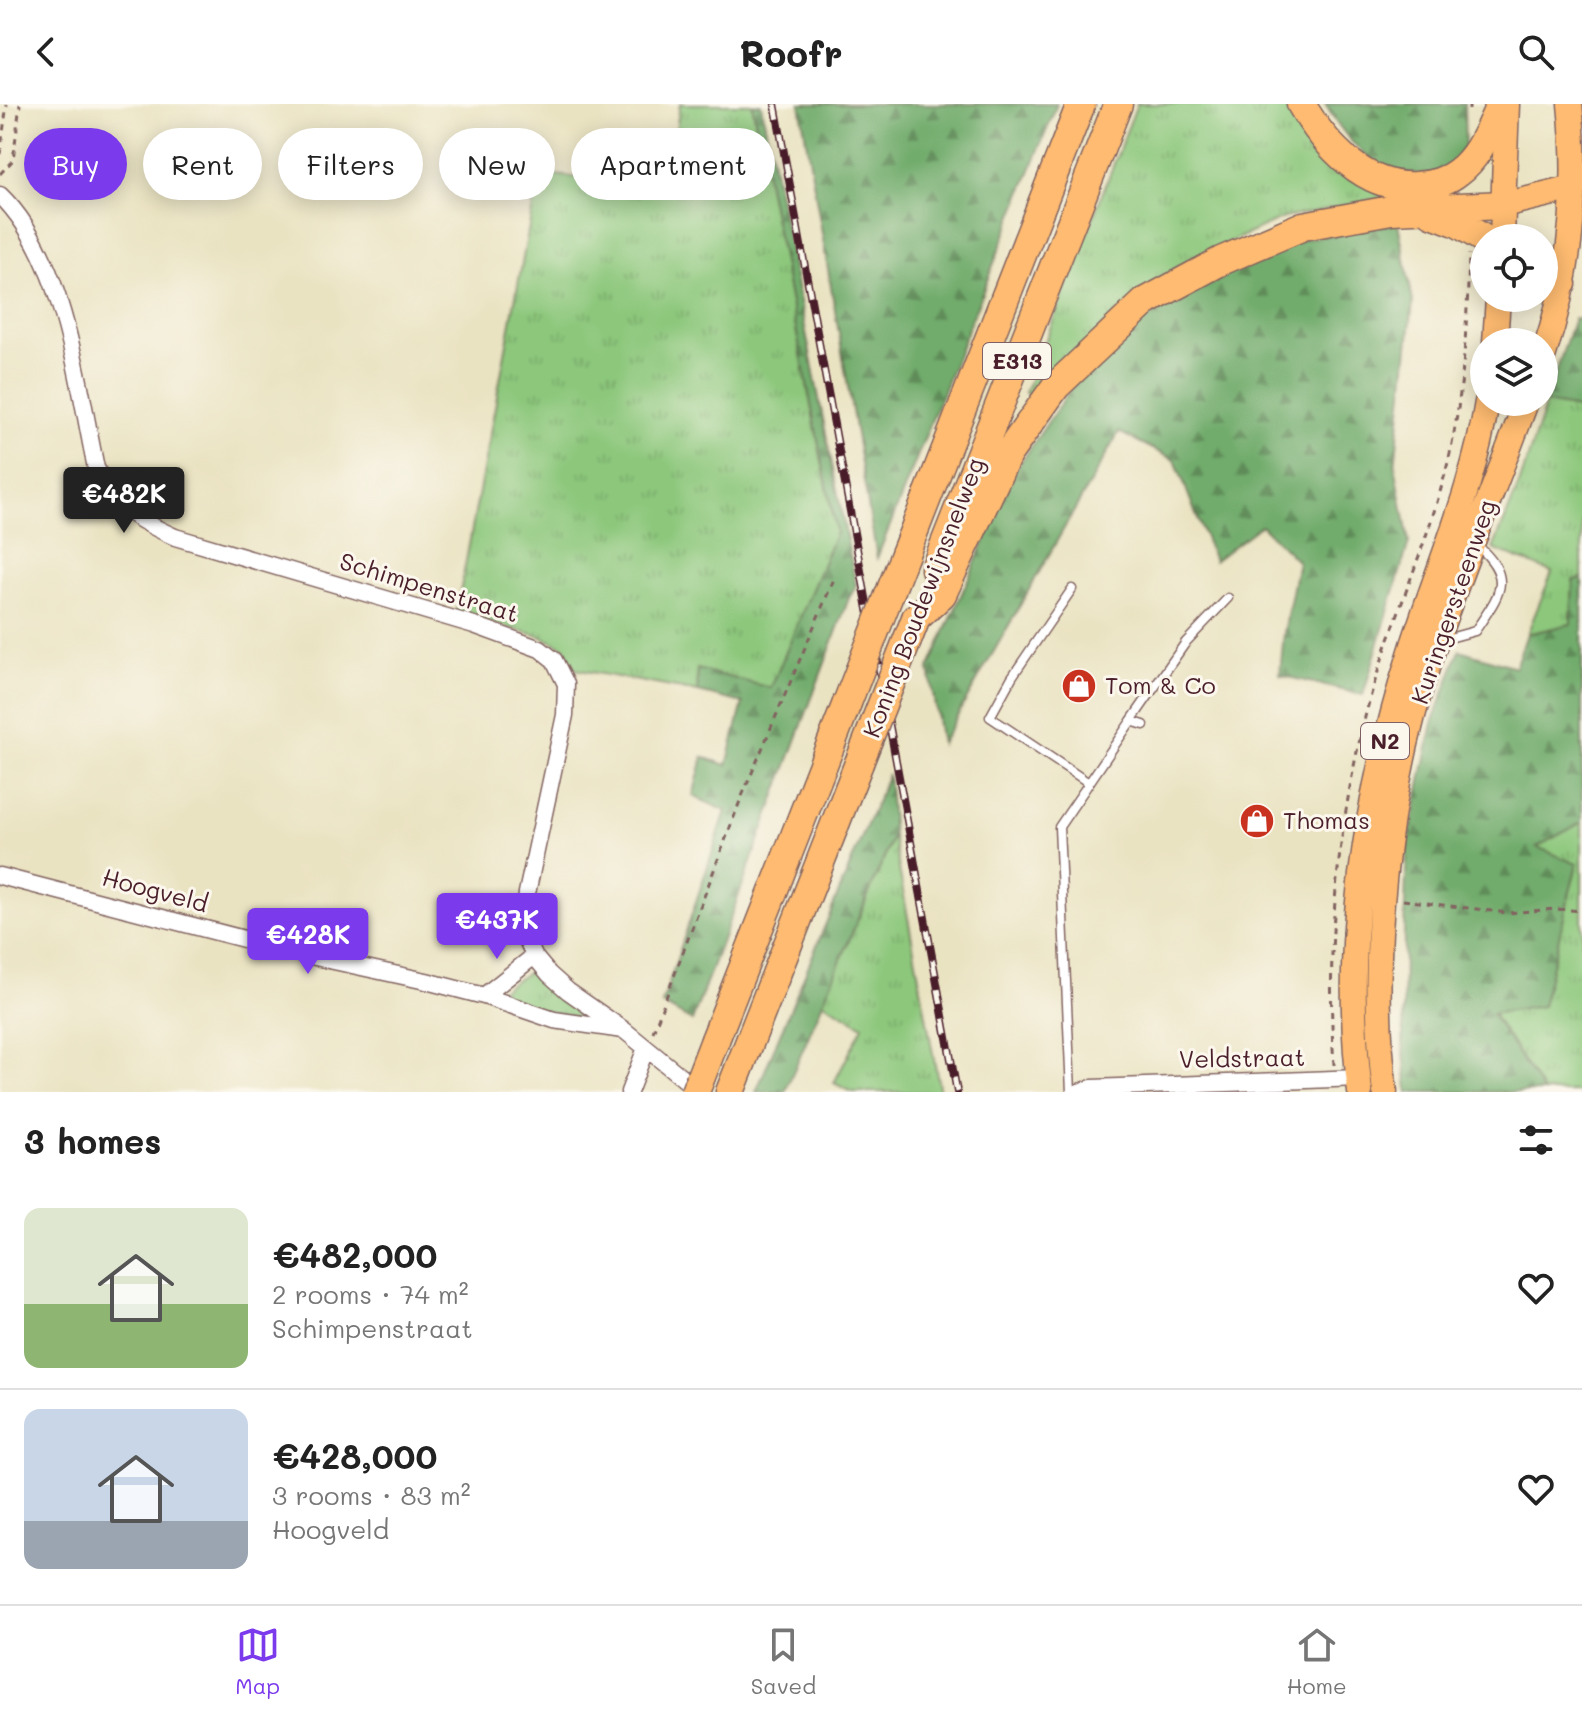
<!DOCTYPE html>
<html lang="en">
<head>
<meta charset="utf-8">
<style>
  :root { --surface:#fff; --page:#f2f2f2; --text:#222; --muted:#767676; --line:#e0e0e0; --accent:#7c3aed }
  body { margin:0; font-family:Mali,sans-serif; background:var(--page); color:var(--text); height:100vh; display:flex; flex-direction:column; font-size:30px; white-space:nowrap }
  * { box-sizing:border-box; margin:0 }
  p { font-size:26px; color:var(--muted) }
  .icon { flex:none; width:44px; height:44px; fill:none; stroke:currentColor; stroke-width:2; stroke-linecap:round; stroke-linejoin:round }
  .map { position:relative; height:988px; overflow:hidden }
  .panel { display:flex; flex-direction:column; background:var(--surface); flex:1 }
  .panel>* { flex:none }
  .top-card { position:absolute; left:24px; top:24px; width:800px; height:72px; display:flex; gap:16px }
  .fabs { position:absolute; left:1470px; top:120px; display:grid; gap:16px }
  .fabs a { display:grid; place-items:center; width:88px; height:88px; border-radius:50%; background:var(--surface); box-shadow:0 4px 20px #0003; font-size:40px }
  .price { position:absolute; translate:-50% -68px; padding:0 18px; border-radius:8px; background:var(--accent); color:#fff; font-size:26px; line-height:52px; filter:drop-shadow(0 2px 4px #0008) }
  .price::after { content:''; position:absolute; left:50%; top:48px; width:24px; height:18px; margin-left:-12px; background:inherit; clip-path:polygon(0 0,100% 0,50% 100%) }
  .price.current { background:#222; color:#fff }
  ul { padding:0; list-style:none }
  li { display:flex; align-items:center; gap:24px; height:200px; padding:0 24px }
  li+li { border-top:2px solid var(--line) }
  li span { display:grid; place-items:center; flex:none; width:224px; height:160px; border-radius:16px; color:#555 }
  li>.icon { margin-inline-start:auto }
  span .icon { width:96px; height:96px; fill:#fffc; stroke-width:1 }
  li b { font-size:34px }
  h2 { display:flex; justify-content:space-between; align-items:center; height:96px; padding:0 24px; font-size:34px }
  .tag { padding:0 28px; border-radius:36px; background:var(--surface); box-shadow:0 4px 20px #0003; font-size:28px; line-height:72px }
  .tag.current { background:var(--accent); color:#fff }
  header { display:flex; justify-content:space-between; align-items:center; height:104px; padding:0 24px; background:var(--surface); font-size:36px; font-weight:700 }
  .tabs { display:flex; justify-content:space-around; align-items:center; height:112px; border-top:2px solid var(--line); background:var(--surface); font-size:22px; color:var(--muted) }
  .tabs a { display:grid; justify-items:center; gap:4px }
  .tabs .current { color:var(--accent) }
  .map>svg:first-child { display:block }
</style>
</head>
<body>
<header><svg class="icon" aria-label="back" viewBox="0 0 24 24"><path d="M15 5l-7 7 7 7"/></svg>Roofr<svg class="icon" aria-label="search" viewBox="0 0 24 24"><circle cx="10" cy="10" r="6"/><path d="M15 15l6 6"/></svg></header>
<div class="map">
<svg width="1582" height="988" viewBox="0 0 1582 988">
  <defs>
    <pattern id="grass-tufts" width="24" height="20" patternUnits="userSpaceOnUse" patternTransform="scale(2)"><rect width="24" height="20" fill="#8cc77c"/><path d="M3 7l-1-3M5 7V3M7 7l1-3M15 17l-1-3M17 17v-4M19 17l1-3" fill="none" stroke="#7aaa6b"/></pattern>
    <pattern id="forest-firs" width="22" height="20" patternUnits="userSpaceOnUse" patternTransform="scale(2)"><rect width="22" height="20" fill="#71ac6c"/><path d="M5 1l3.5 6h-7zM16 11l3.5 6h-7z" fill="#5f8b59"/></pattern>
  </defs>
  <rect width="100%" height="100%" fill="#fbf7ec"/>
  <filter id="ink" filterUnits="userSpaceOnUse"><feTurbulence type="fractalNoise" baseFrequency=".0125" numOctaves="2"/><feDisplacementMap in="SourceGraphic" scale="16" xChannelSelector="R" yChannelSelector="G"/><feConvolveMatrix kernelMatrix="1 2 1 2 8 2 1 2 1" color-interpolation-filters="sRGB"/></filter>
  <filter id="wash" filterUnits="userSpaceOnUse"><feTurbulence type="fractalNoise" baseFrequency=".006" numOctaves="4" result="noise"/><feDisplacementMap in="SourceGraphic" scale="32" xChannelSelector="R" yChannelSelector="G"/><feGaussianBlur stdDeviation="1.8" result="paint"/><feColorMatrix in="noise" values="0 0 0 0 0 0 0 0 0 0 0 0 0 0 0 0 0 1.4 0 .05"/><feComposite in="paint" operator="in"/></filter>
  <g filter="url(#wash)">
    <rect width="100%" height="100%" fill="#eae3c2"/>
    <path fill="url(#grass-tufts)" stroke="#6b7354" stroke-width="2" d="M 680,0 L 752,0 L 836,428 L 771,585 L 697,565 L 698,588 L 575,565 L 564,543 L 540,532 L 456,510 L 539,69 L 667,84 Z
      M 1137,0 L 1288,0 L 1395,91 L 1283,114 L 1183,159 L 1105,220 L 1036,295 L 1025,289 Z
      M 1546,299 L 1582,306 L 1582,474 L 1573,477 L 1571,520 L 1527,530 L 1552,468 L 1493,445 L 1519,381 Z
      M 1582,718 L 1582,988 L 1543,988 L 1492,909 L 1542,901 L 1536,743 Z
      M 893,732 L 940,988 L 852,988 L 834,979 L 863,922 L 823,898 Z
      M 532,866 L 540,869 L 599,917 L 543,907 L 500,891 L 498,887 Z"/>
    <path fill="url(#forest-firs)" stroke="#5e664c" stroke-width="2" d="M 752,0 L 761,0 L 856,482 L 849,494 L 692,917 L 662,900 L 726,707 L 693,692 L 703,653 L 727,661 L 743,599 L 698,588 L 697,565 L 771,584 L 836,428 Z
      M 800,0 L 1057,0 L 877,454 Z
      M 1325,0 L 1464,0 L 1465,51 C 1457,57 1448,64 1439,68 C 1433,71 1426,70 1420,70 C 1373,70 1347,37 1325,0 Z
      M 1398,119 L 1413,198 L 1395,361 L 1409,438 L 1363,591 L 1280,571 L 1284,529 L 1298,458 L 1261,421 L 1214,457 L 1175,356 L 1119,328 L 941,640 L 929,565 L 1016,365 L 1072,283 L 1126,230 L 1185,188 L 1286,138 Z
      M 1574,214 L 1582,215 L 1582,306 L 1546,299 Z
      M 1582,474 L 1582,718 L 1537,743 L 1577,760 L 1542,902 L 1492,910 L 1543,988 L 1408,988 L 1403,939 L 1404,826 L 1407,745 L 1433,619 L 1460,546 L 1515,563 L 1527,530 L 1571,520 L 1573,476 Z
      M 888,670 L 893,732 L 785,988 L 756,988 Z"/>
  </g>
  <g filter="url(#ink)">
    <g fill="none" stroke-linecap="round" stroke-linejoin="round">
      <g stroke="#826460" stroke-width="11">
        <path id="service" d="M 1072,485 L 1012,573 L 990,613 L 1089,679 L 1131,617 L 1144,621
          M 1442,536 L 1475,527 C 1501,488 1515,475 1475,439
          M 1131,617 L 1186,538 L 1228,494
          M 1071,988 L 1059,723 L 1089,679"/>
      </g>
      <g stroke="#826460" stroke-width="19">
        <path id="minor" d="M 0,91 C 64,152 78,280 96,364 C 116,404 135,415 175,433 L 474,521 L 540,545 L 554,556 L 566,580 L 565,611 L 527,789 L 524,822 L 528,838 L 534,852 L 549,870 L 568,887 L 624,926 L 700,988
          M 0,772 L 306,851 L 426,877 L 484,892 L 554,916 L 623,926
          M 484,892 L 534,852
          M 629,988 L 646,944
          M 1079,988 L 1092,984 L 1359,974"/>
      </g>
      <g stroke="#826460" stroke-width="27">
        <path id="primary" d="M 1503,101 L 1574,84
          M 1502,134 L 1507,0
          M 1544,157 L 1564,180
          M 1495,238 L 1498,194
          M 1544,250 C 1571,169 1579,86 1570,0
          M 1360,988 C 1341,838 1367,684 1413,541 C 1439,460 1474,382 1487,298
          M 1385,988 C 1368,854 1386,689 1428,561 C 1458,472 1494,385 1526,298"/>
      </g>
      <g stroke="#826460" stroke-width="31">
        <path id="motorway" d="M 1301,0 C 1325,41 1365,86 1417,82 C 1431,81 1447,77 1458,68 C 1480,52 1489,24 1501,0
          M 1432,109 L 1458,119 L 1484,135
          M 905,450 L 1081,0
          M 935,465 L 1118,0
          M 916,514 L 942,490 L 1007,351 L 1056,282 L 1145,198 L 1221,157 L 1303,122 L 1391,106 L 1503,101
          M 715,936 L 847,599
          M 730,988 L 859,659"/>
      </g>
      <path stroke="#826460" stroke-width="3" stroke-dasharray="6 6" stroke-linecap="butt" d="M 1469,0 L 1469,12
        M 0,50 L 7,0
        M 0,70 L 13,56 L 20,0
        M 1403,796 L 1508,809 L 1556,805 L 1582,807
        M 653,928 L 740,697 L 834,475
        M 1334,961 C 1326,843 1337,727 1365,613 C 1387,525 1428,443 1449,354 C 1464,286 1467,219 1469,150"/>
      <use href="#service" stroke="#fff" stroke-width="8"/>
      <use href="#minor" stroke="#fff" stroke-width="16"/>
      <use href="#primary" stroke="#febb71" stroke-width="24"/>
      <use href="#motorway" stroke="#febb71" stroke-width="28"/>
      <g stroke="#4a1f2b" stroke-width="8">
        <path id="rail" d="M 775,0 L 957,988"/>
      </g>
      <use href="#rail" stroke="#fbf7ec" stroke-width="5" stroke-dasharray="15" stroke-linecap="butt"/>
      <g stroke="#826460" stroke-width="31" stroke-linecap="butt">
        <path id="motorway-bridge" d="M 847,599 L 905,450
          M 859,659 L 916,514
          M 695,988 L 715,936"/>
      </g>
      <use href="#motorway-bridge" stroke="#febb71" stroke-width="28"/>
    </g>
  </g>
  <defs>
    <g id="shop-disc" transform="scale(1.8)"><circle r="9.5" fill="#c8321e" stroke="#fbf7ec"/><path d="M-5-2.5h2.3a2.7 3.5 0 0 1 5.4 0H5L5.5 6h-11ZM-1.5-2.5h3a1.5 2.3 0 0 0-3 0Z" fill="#fff"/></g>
  </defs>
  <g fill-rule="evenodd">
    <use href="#shop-disc" x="1079" y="582"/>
    <use href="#shop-disc" x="1257" y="717"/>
  </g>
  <g text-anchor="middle" stroke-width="6" stroke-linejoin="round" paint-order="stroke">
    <g fill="#fbf7ec" stroke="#7f6065" stroke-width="2">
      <rect x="983" y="239" width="68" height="36" rx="6"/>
      <rect x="1361" y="619" width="48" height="36" rx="6"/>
    </g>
    <g font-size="22" font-weight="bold" fill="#4a1f2b">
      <text x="1017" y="265">E313</text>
      <text x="1385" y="645">N2</text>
    </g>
    <g font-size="24" fill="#4a1f2b" stroke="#fbf7ec">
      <text transform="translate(429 484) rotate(17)" y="8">Schimpenstraat</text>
      <text transform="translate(924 494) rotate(-69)" y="8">Koning Boudewijnsnelweg</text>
      <text transform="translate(1454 498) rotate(-71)" y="8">Kuringersteenweg</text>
      <text transform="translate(155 787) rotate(15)" y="8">Hoogveld</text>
      <text transform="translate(1242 955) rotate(-1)" y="8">Veldstraat</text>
    </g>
    <g font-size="24" fill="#4a1f2b" stroke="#fbf7ec" text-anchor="start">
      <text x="1105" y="590">Tom &amp; Co</text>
      <text x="1283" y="725">Thomas</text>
    </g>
  </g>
</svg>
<div class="fabs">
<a><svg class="icon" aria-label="locate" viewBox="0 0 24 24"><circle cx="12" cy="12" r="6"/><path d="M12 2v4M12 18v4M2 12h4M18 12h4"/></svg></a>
<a><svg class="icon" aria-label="layers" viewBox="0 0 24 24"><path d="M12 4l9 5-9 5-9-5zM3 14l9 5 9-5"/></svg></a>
</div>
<b class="price current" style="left:124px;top:431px">€482K</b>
<b class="price" style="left:497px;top:857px">€437K</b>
<b class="price" style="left:308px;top:872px">€428K</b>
<div class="top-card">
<a class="tag current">Buy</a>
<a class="tag">Rent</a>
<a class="tag">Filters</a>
<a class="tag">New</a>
<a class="tag">Apartment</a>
</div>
</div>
<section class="panel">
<h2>3 homes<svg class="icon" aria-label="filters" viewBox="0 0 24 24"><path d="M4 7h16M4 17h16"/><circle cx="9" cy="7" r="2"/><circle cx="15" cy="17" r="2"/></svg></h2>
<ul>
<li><span style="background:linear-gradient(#dfe7d0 60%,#8fb573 0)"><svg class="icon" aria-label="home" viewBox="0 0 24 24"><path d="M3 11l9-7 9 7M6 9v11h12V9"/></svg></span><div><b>€482,000</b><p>2 rooms · 74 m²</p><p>Schimpenstraat</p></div><svg class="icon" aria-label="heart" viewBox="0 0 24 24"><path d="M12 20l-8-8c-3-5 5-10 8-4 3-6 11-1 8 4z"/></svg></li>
<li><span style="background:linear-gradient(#c9d6e8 70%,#9aa5b1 0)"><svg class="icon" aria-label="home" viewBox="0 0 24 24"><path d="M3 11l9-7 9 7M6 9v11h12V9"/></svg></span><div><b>€428,000</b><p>3 rooms · 83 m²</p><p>Hoogveld</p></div><svg class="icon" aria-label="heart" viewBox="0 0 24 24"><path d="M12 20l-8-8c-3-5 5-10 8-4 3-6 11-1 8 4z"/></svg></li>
</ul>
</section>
<nav class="tabs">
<a class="current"><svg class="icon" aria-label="map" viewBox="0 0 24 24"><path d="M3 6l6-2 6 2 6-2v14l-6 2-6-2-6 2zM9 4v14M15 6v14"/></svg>Map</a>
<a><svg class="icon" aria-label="saved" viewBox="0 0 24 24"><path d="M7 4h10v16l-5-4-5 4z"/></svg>Saved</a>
<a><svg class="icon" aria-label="home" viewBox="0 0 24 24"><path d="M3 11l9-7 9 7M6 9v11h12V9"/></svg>Home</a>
</nav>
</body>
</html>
